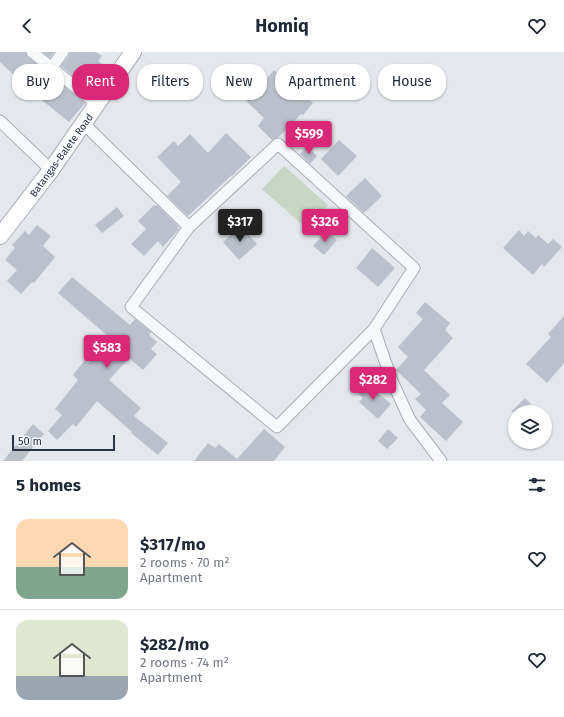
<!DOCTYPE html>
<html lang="en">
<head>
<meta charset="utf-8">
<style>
  :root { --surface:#fff; --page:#f6f6f7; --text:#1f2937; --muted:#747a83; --line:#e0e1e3; --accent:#db2777 }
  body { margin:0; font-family:"Fira Sans",sans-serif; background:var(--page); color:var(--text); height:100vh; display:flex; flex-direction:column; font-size:15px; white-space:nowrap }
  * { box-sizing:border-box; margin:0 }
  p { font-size:13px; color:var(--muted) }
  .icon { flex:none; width:22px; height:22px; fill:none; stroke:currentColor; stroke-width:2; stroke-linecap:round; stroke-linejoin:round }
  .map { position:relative; height:409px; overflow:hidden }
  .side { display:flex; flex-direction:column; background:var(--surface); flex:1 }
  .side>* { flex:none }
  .banner { position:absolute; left:12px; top:12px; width:540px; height:36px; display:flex; gap:8px }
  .controls { position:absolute; left:508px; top:353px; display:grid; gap:8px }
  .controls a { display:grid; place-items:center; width:44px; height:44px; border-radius:50%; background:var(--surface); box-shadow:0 1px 3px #0004; font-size:20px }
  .scale { position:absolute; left:12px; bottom:10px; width:103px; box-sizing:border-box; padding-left:4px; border:2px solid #2b3445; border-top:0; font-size:11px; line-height:14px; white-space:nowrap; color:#2b3445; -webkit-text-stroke:3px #f4f6f9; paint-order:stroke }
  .price { position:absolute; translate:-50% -34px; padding:0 9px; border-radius:4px; background:var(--accent); color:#fff; font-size:13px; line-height:26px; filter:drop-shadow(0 1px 2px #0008) }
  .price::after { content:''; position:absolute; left:50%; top:24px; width:12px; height:9px; margin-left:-6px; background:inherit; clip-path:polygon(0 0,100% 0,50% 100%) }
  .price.selected { background:#222; color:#fff }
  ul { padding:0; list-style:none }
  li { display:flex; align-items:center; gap:12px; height:100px; padding:0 16px }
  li+li { border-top:1px solid var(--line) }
  li span { display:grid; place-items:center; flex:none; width:112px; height:80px; border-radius:12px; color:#555 }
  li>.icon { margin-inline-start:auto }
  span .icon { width:48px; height:48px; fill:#fffc; stroke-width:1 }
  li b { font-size:17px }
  h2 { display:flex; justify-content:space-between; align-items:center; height:48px; padding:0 16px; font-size:17px }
  .chip { padding:0 14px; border-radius:16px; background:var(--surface); box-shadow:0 1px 3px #0004; font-size:14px; line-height:36px }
  .chip.selected { background:var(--accent); color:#fff }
  header { display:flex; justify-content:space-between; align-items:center; height:52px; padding:0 16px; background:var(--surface); font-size:18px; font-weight:700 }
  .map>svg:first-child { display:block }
</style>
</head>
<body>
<header><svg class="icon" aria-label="back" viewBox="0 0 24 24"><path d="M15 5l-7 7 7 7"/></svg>Homiq<svg class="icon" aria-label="heart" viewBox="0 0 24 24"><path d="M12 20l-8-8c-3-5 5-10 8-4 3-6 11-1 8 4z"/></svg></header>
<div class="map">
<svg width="564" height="409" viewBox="0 0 564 409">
  <rect width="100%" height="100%" fill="#e4e7ec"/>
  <path fill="#c9d6c5" d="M 284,114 L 328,153 L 307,177 L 262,137 Z"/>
  <path fill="#bbc0ca" d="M 0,0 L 25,0 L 28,5 L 85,51 L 69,70 L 33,41 L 0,10 Z
    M 43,0 L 54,0 L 50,6 Z
    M 70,0 L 96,0 L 102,4 L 98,9 L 110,17 L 93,40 L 61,14 L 69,4 Z
    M 274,18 L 299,41 L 300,39 L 313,51 L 303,63 L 301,62 L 279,85 L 272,88 L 258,74 L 264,66 L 246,49 Z
    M 226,81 L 251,105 L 232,124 L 232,123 L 188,164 L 167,144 L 181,130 L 157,105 L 174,89 L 178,94 L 190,82 L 208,101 Z
    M 339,88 L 357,104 L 338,124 L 321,107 Z
    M 307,95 L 317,104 L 310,112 L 300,102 Z
    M 365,126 L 382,144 L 364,161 L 346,144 Z
    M 154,153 L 156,154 L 157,153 L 178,174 L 177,175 L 179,177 L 163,195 L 158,189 L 144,204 L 131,192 L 146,177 L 138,169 Z
    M 117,155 L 124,164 L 102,181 L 95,173 Z
    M 37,173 L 51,184 L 43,194 L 55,205 L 34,231 L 32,230 L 21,242 L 7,229 L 17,218 L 5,208 L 15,196 L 12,193 L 25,179 L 29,183 Z
    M 241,174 L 257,192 L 239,208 L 223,190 Z
    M 519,178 L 524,184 L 528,179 L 536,186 L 538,183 L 548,192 L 553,187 L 562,195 L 544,215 L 542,212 L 533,223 L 503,196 Z
    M 327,179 L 337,188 L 324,203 L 313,194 Z
    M 372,196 L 395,216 L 378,235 L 356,216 Z
    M 72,225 L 130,273 L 135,267 L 151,280 L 149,283 L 157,290 L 151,297 L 157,302 L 143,318 L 129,306 L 109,328 L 141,356 L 134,364 L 168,391 L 158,403 L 131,381 L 132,380 L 97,349 L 76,375 L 73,372 L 57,388 L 48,379 L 62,363 L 55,357 L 78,328 L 73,323 L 85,308 L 88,311 L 110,287 L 108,286 L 109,285 L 58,241 Z
    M 425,250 L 450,271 L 445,278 L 453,286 L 424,318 L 450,343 L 442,351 L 463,370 L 446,389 L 420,365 L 426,358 L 415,347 L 421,342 L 396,318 L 408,305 L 398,295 L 423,267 L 416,261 Z
    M 564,264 L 564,311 L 547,331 L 526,312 L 551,285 L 548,282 Z
    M 364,331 L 371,337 L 372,336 L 391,352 L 378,367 L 359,350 L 363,346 L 356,339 Z
    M 525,346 L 539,360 L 511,360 Z
    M 33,372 L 44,382 L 22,409 L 3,409 Z
    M 264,377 L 285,395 L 274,409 L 194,409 L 208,391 L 215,396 L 219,392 L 237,407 Z
    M 388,377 L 398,386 L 387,397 L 378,389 Z"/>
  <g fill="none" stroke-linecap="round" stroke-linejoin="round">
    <g stroke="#a9aeb7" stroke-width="13">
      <path id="minor" d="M 32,0 L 98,53
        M 52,15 L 63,0
        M 0,69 L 51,118
        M 84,72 L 189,175
        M 278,92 L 414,216 L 374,277 L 277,375 L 131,255 L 189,175 Z
        M 374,277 L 392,329 L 410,368 L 441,409"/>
    </g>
    <g stroke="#a9aeb7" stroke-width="18">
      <path id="secondary" d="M 0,184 L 51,118 L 133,0"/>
    </g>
    <use href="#minor" stroke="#f7f8fa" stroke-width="11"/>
    <use href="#secondary" stroke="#fff" stroke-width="16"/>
  </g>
  <g text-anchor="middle" stroke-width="3" stroke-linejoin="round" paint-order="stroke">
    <g font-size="10" fill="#2b3445" stroke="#f4f6f9">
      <text transform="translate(61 103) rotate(-54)" y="4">Batangas-Balete Road</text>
    </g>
  </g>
</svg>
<div class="controls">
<a><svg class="icon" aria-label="layers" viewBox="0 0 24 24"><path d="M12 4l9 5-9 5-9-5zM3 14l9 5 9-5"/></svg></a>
</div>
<div class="scale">50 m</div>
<b class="price" style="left:309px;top:103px">$599</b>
<b class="price selected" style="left:240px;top:191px">$317</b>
<b class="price" style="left:325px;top:191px">$326</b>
<b class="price" style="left:107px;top:317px">$583</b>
<b class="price" style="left:373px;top:349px">$282</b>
<div class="banner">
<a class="chip">Buy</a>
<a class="chip selected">Rent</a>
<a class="chip">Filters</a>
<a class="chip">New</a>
<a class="chip">Apartment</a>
<a class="chip">House</a>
</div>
</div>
<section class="side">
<h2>5 homes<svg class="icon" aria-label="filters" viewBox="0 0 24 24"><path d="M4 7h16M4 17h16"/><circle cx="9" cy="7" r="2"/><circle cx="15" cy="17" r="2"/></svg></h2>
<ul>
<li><span style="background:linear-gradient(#ffd9b3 60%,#7fa58c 0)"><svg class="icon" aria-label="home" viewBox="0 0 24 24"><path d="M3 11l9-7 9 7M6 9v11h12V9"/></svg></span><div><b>$317/mo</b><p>2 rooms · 70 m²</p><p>Apartment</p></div><svg class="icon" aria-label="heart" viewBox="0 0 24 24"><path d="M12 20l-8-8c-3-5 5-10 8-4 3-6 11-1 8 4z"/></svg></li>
<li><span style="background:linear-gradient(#dfe7d0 70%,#9aa5b1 0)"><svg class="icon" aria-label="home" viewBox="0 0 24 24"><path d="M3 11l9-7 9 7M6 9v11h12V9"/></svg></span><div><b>$282/mo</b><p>2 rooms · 74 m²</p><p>Apartment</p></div><svg class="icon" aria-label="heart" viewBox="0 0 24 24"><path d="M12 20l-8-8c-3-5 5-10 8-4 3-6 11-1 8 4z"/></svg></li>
</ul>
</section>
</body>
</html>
